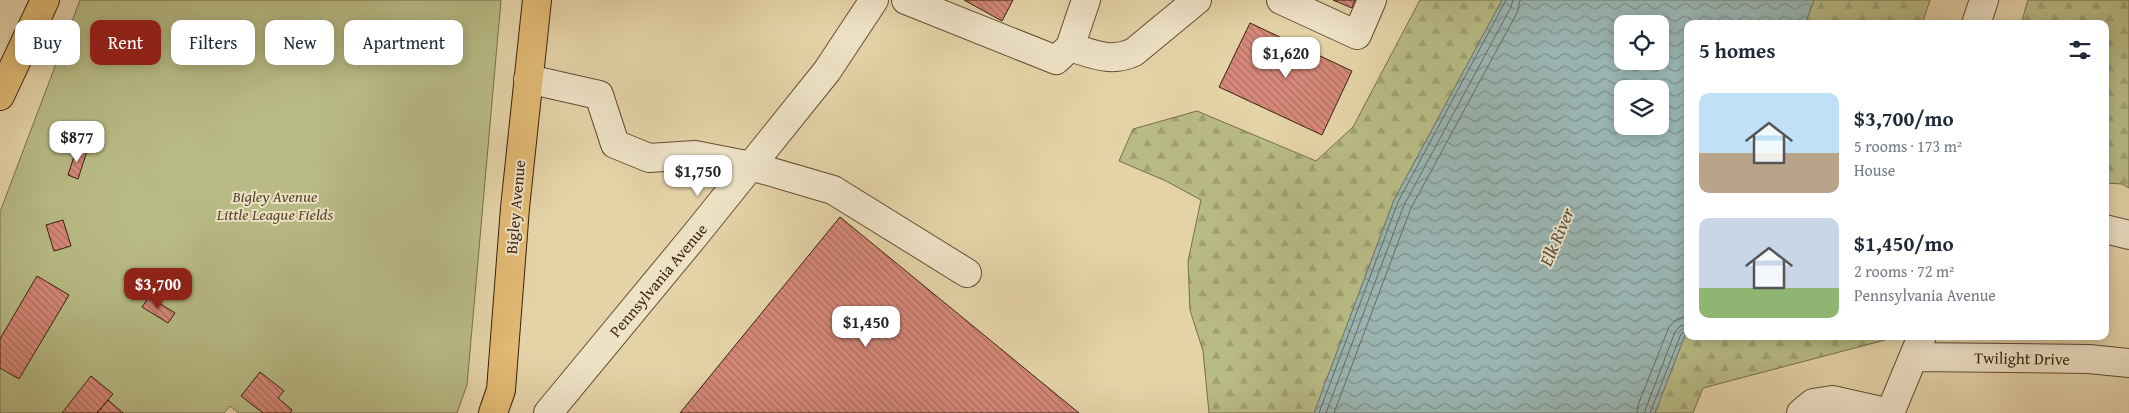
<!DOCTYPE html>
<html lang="en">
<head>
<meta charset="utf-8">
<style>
  :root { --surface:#fff; --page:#f2f2f3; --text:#1f2937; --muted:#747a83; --accent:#8f2418 }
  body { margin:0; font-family:"Gentium Book Plus",serif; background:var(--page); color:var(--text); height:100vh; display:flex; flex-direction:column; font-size:19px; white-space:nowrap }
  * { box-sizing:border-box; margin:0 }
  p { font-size:16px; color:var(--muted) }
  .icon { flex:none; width:28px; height:28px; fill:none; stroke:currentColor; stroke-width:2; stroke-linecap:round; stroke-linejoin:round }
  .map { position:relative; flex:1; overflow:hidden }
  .sheet { position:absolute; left:1684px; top:20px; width:425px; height:320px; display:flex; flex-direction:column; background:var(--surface); border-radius:10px; box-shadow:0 2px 12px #0003 }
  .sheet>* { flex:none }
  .hud { position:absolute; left:15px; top:20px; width:475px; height:45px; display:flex; gap:10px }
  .controls { position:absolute; left:1614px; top:15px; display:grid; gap:10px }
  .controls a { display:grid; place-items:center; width:55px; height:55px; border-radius:10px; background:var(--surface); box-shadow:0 2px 12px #0003; font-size:25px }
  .price { position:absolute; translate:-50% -42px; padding:0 11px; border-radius:10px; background:#fff; color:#222; font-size:16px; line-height:32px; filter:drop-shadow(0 1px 2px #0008) }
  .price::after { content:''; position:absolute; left:50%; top:30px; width:15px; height:11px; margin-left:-8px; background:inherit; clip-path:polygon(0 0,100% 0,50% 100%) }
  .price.selected { background:var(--accent); color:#fff }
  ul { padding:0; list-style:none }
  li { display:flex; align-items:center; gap:15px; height:125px; padding:0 15px }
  li span { display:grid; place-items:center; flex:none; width:140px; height:100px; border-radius:10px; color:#555 }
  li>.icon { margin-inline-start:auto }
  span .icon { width:60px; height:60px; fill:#fffc; stroke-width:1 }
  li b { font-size:21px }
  h2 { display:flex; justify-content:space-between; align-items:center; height:60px; padding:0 15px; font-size:21px }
  .chip { padding:0 18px; border-radius:10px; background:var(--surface); box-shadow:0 2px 12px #0003; font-size:18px; line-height:45px }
  .chip.selected { background:var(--accent); color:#fff }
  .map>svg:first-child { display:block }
</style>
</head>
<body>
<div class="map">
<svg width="2129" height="413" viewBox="0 0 2129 413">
  <defs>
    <pattern id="forest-firs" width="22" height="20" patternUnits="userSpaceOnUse" patternTransform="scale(1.25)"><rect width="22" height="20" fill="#b8bb85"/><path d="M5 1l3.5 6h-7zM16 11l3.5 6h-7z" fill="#9fa072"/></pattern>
    <pattern id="water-waves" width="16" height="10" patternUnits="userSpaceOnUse" patternTransform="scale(1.25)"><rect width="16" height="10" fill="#9ab6b3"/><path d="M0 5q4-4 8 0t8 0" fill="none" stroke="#7f9390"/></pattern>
    <pattern id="building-back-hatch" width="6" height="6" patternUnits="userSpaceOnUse" patternTransform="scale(1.25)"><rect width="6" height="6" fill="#d6897a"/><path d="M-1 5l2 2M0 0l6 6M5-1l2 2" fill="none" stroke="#af6f62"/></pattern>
  </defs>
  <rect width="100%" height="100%" fill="#e5d3a8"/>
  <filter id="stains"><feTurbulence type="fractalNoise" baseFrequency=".004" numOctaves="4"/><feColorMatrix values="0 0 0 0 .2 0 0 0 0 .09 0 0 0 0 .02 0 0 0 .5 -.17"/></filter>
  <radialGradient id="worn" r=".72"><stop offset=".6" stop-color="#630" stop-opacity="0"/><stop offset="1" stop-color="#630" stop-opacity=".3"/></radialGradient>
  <path fill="url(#forest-firs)" stroke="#786d4a" d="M 1420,0 L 1502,0 L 1394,200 L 1314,413 L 1209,413 L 1203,351 L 1190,310 L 1188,261 L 1201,200 L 1166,181 L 1119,161 L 1133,129 L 1197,111 L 1316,161 L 1353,127 Z
    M 1814,0 L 1930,0 L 1922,24 L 1805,24 Z
    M 2028,0 L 2129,0 L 2129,188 L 2122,184 L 2105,183 L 2105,24 L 2021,24 Z
    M 1687,330 L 1688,336 L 1886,336 L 1885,340 L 1703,388 L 1693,413 L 1655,413 Z"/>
  <path fill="#b8bb85" stroke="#786d4a" d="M 80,0 L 501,0 L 467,385 L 457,413 L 239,413 L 230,406 L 224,413 L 0,413 L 0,212 Z"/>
  <path fill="url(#water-waves)" stroke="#737a71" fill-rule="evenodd" d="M 1502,0 L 1814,0 L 1805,24 L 1688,24 L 1687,330 L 1655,413 L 1314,413 L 1394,200 ZM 1622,24 L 1660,24 L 1660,61 L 1622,61 ZM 1622,89 L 1660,89 L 1660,126 L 1622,126 Z"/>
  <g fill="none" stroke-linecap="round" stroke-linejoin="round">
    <path stroke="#696a60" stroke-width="1" d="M 1319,413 L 1398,202 L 1506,0
      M 1326,413 L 1404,205 L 1511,7 L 1513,0
      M 1334,413 L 1411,208 L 1518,11 L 1520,0
      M 1637,413 L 1638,405 L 1669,327 L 1677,319 L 1688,317
      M 1644,413 L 1675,332 L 1680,326 L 1688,324
      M 1650,413 L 1681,334 L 1688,331"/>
  </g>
  <path fill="url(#building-back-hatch)" stroke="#381f0e" d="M 964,0 L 1013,0 L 1002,21 Z
    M 1333,0 L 1355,0 L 1352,8 Z
    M 1250,23 L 1352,71 L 1322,135 L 1219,87 Z
    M 77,147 L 87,151 L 78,179 L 68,175 Z
    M 840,217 L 1079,413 L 680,413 Z
    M 63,220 L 71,246 L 54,251 L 46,225 Z
    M 37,276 L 69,295 L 19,379 L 0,368 L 0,339 Z
    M 149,297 L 175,313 L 168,323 L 142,307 Z
    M 260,372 L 284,391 L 278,398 L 292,410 L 290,413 L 263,413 L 241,396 Z
    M 91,376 L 113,394 L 108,400 L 97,413 L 62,413 Z
    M 108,400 L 123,413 L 97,413 Z"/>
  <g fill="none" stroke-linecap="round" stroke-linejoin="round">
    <g stroke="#634c34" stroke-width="30">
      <path id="minor" d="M 906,0 L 1056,60 L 1070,47 L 1086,0
        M 1281,0 L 1357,35 L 1372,0
        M 1976,24 L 1984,0
        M 1070,47 C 1093,54 1111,63 1134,52 L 1197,0
        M 528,79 L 599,95 L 615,144 L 649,158 L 695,155 L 751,166 L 833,190 L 967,273
        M 2105,229 L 2129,235
        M 1914,357 L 2089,359 L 2129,363
        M 548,413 L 696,234 L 827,71 L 874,0
        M 1801,413 L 1813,403 L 1832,400 L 1890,413
        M 1890,413 L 1922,336"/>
    </g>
    <g stroke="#381f0e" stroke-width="30">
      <path id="major" d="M 493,413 L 501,390 L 515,208 L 537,0"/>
    </g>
    <g stroke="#381f0e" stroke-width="30">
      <path id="highway" d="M 0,96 L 45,0"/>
    </g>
    <use href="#minor" stroke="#eee2c6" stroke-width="28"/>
    <use href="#major" stroke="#e2ba74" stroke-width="28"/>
    <use href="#highway" stroke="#e2ba74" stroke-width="28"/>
  </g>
  <g text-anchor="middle" stroke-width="4" stroke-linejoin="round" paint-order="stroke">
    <g font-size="16" font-style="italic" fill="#58462c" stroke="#eee2c6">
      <text x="275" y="202">Bigley Avenue<tspan x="275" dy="18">Little League Fields</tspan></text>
    </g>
    <g font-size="16" fill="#381f0e" stroke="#eee2c6">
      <text transform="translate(515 207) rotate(-85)" y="6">Bigley Avenue</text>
      <text transform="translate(658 280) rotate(-50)" y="6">Pennsylvania Avenue</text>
      <text transform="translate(2022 358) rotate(1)" y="6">Twilight Drive</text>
    </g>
    <g font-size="18" font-style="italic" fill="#554c40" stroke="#eee2c6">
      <text transform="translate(1557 237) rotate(-67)" y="6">Elk River</text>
    </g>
  </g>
  <rect width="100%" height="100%" filter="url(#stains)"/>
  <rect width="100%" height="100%" fill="url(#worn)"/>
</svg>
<div class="controls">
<a><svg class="icon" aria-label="locate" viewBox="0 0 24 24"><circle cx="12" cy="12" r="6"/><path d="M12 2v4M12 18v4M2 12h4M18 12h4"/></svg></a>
<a><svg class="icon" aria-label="layers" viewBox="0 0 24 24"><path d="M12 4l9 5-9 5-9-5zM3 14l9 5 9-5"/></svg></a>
</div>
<b class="price" style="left:1286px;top:79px">$1,620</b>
<b class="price" style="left:77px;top:163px">$877</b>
<b class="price" style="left:698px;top:197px">$1,750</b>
<b class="price selected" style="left:158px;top:310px">$3,700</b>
<b class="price" style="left:866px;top:348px">$1,450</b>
<div class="hud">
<a class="chip">Buy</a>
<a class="chip selected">Rent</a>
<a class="chip">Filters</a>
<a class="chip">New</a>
<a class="chip">Apartment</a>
</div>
<section class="sheet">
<h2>5 homes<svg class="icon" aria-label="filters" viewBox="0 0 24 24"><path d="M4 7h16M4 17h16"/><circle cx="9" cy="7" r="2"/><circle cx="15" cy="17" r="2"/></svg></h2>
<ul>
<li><span style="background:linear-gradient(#bfe0f5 60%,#b9a48a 0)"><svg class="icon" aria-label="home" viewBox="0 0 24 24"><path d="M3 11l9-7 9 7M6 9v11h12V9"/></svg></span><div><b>$3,700/mo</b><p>5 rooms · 173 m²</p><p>House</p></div></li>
<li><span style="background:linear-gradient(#c9d6e8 70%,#8fb573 0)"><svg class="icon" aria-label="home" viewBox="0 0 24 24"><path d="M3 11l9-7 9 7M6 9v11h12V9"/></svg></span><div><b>$1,450/mo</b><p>2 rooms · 72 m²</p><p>Pennsylvania Avenue</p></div></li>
</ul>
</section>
</div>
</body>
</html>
